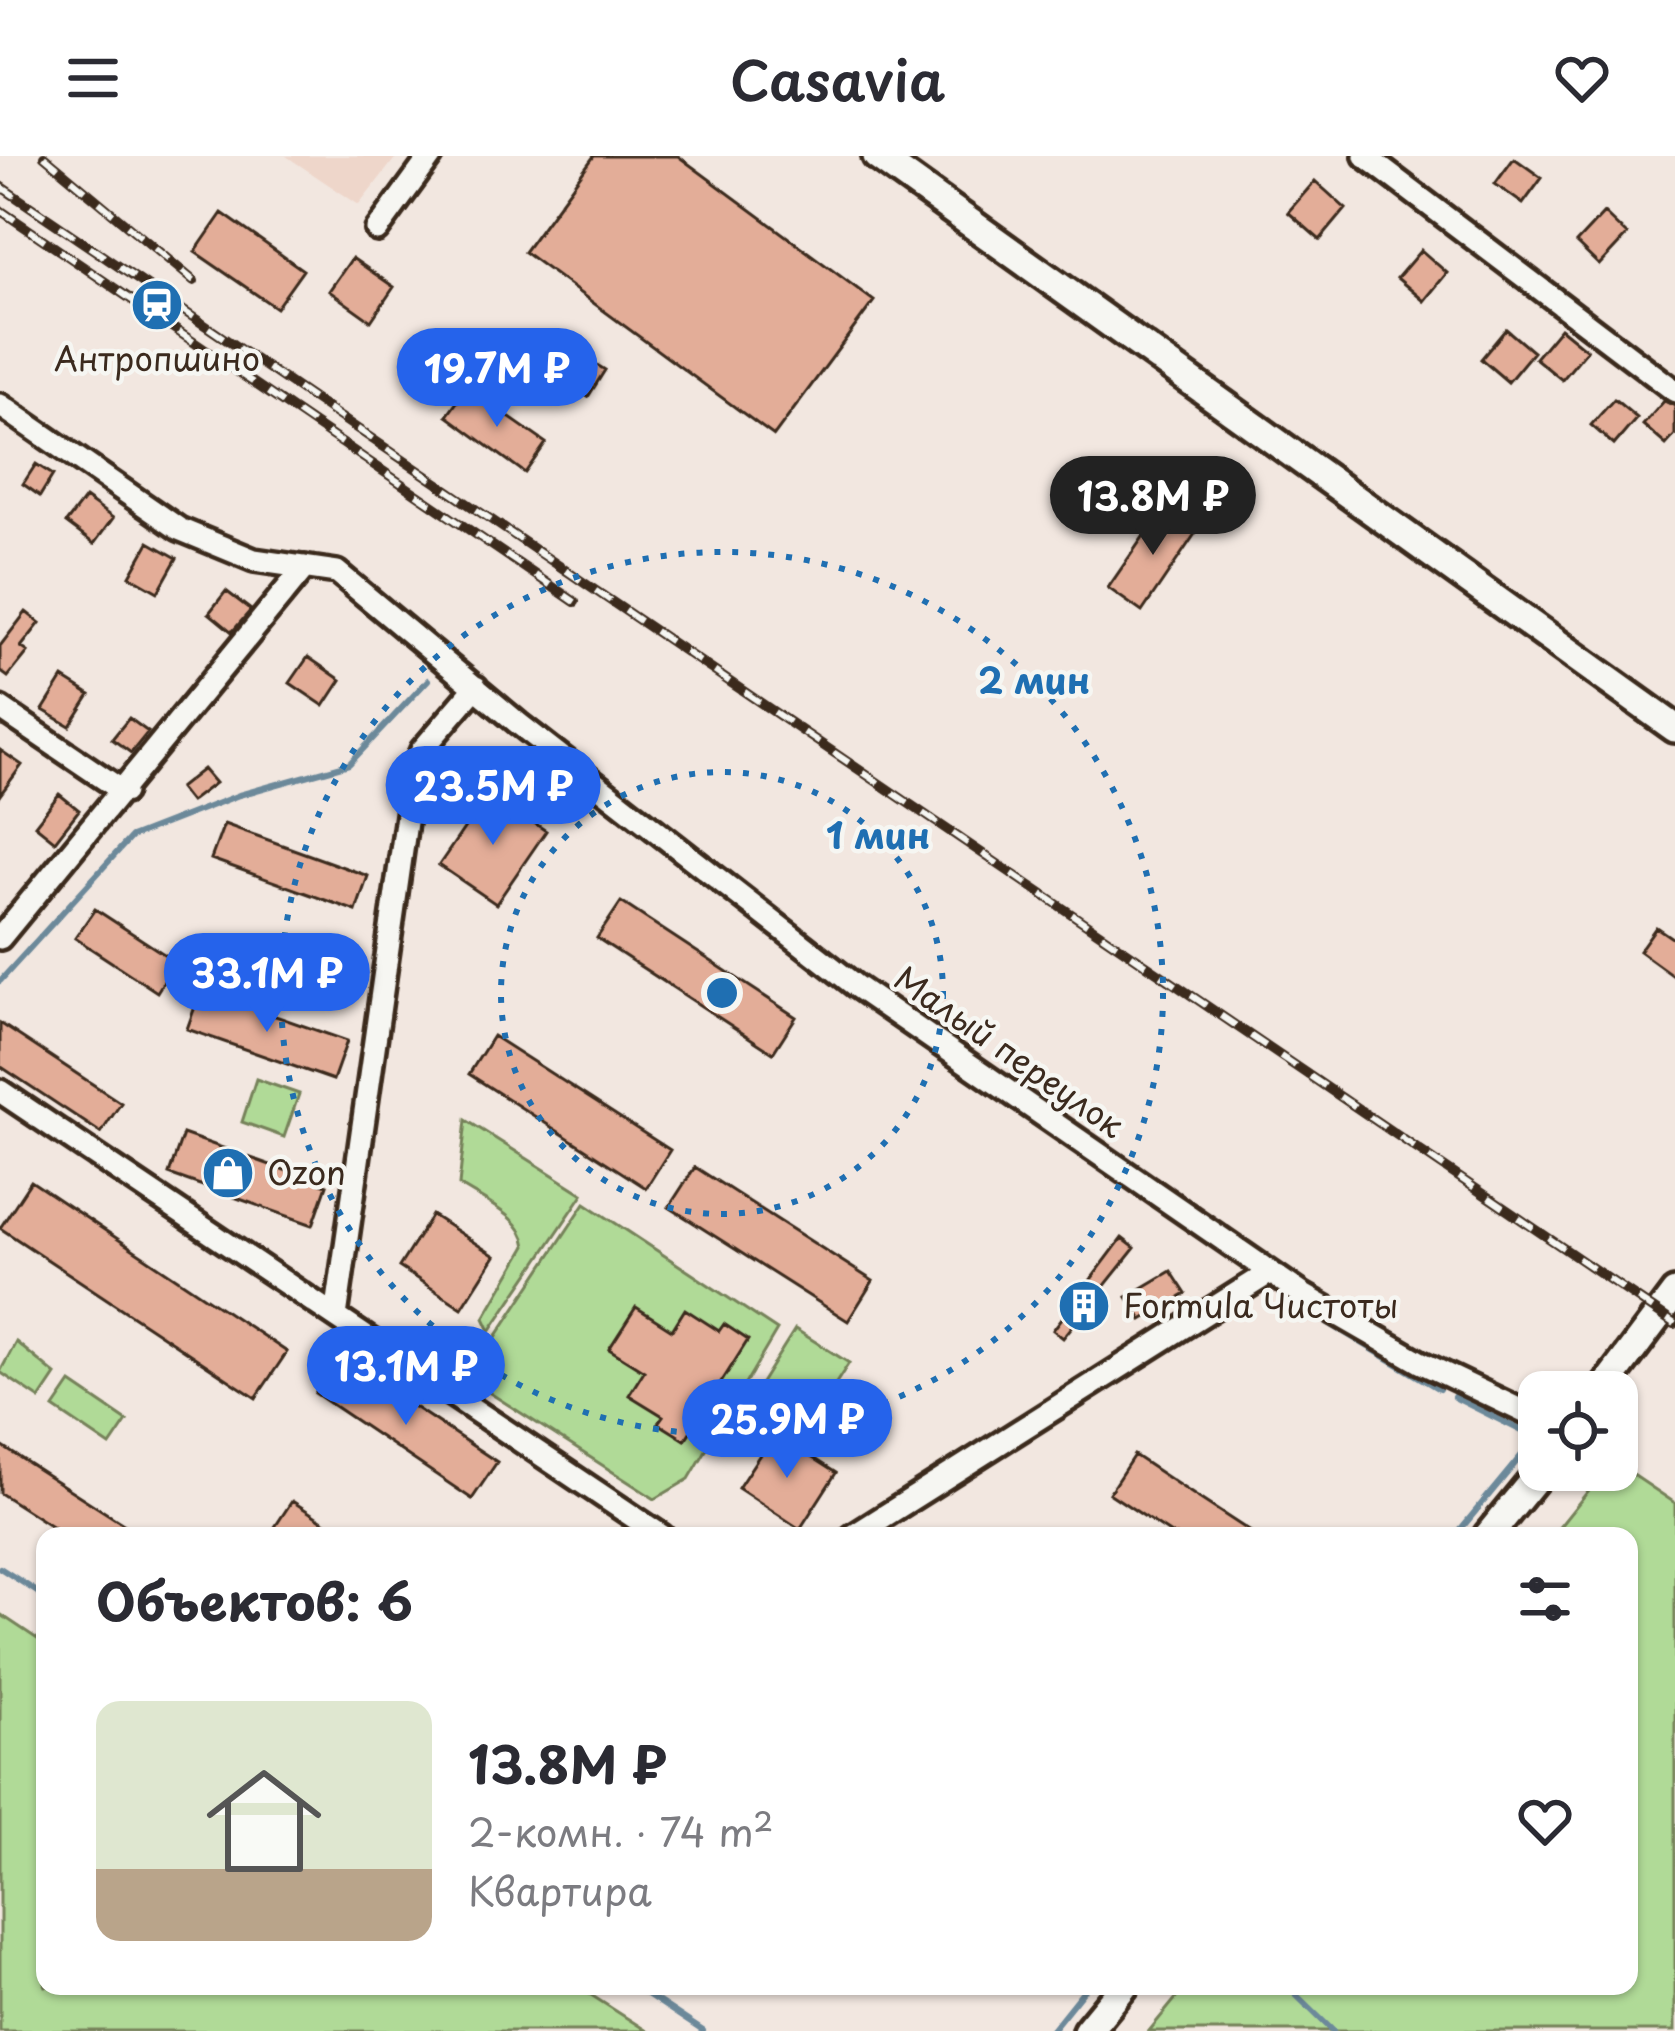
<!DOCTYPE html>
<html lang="ru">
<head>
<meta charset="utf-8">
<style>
  :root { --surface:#fff; --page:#f7f7f7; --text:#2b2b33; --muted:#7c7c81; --accent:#2563eb }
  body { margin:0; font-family:"Playpen Sans",sans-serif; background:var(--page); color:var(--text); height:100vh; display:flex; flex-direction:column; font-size:45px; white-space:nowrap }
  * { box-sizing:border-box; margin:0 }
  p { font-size:39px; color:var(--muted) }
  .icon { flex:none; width:66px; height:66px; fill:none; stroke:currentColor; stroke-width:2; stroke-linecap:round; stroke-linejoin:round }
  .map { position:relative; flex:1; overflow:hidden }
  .panel { position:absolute; left:36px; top:1371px; width:1602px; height:468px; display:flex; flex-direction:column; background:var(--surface); border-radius:24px; box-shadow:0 3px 9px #0004 }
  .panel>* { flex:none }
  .controls { position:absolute; left:1518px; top:1215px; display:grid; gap:24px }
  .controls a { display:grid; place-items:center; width:120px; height:120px; border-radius:24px; background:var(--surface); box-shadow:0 3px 9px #0004; font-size:60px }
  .price { position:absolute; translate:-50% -102px; padding:0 27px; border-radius:42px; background:var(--accent); color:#fff; font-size:39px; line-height:78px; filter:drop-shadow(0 3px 6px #0008) }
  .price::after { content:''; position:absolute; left:50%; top:72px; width:36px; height:27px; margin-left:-18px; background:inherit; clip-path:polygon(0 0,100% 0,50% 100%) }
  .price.active { background:#222; color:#fff }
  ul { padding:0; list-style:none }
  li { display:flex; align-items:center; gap:36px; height:300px; padding:0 60px }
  li span { display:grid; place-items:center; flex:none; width:336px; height:240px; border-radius:24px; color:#555 }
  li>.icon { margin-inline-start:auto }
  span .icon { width:144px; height:144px; fill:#fffc; stroke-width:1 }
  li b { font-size:51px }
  h2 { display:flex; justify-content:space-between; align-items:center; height:144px; padding:0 60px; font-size:51px }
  header { display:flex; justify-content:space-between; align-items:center; height:156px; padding:0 60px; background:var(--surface); font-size:54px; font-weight:600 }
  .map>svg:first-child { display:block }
</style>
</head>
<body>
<header><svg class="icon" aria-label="menu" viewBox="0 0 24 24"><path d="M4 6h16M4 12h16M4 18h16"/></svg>Casavia<svg class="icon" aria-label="heart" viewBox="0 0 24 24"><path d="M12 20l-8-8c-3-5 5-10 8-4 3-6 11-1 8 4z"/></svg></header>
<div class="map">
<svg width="1675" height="1875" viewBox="0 0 1675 1875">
  <rect width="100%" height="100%" fill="#f2e7e0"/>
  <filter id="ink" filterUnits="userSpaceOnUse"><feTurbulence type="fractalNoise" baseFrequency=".00833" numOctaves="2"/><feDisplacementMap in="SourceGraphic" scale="24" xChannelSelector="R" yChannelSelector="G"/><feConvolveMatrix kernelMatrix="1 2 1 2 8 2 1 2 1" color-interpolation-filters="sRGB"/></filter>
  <g filter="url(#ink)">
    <path fill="#eed6ca" d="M 286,0 L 397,0 L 359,49 Z"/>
    <path fill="#b0da97" stroke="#76825a" stroke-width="3" d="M 256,923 L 299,938 L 284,981 L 242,966 Z
      M 466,964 L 583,1038 L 490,1175 L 484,1162 L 526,1090 C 522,1060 483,1045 459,1029 Z
      M 585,1047 L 777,1174 L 689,1323 L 655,1343 L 468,1223 Z
      M 795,1173 L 849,1207 L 814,1261 L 761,1227 Z
      M 16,1186 L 56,1219 L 40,1243 L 0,1216 Z
      M 71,1227 L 127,1265 L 110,1290 L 54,1252 Z
      M 1617,1308 L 1675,1347 L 1675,1875 L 1149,1875 L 1186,1830 L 1629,1830 L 1629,1380 L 1552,1380 L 1605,1314 L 1617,1314 Z
      M 0,1458 L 45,1488 L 45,1830 L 577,1830 L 647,1875 L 0,1875 Z"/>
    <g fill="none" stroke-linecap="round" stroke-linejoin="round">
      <path stroke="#6c899a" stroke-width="6" d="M 0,825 L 131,681 L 239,639 L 349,608 L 428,524
        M 1281,1139 L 1439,1233
        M 1454,1241 L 1536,1282 L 1455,1380
        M 0,1412 L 45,1441
        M 635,1830 L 703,1875
        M 1287,1830 L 1333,1875
        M 1051,1875 L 1087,1830"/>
    </g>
    <path fill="#e3ad98" stroke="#3b2a1e" stroke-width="3" d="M 594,0 L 678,0 L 874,145 L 774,280 L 524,96 Z
      M 1514,2 L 1542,22 L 1523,48 L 1495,28 Z
      M 1315,25 L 1346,53 L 1320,84 L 1288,56 Z
      M 222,57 L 303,114 L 276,152 L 195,96 Z
      M 1604,57 L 1627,79 L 1599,109 L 1576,87 Z
      M 1421,94 L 1447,117 L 1424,145 L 1397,122 Z
      M 352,102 L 394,131 L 371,165 L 329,135 Z
      M 1560,172 L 1587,194 L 1562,224 L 1535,202 Z
      M 1506,173 L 1533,196 L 1508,226 L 1481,203 Z
      M 581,199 L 605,214 L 588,241 L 563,226 Z
      M 467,232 L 546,287 L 525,317 L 447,260 Z
      M 1614,243 L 1637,262 L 1614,289 L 1591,269 Z
      M 1664,245 L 1675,250 L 1675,279 L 1666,289 L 1643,269 Z
      M 36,308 L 53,319 L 40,340 L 23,328 Z
      M 85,342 L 113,362 L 94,388 L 66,367 Z
      M 1165,349 L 1199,372 L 1142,456 L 1108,432 Z
      M 149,386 L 177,402 L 158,436 L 130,420 Z
      M 226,435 L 251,454 L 232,476 L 209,457 Z
      M 26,456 L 40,467 L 21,491 L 28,496 L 8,521 L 0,515 L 0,490 Z
      M 308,501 L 341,524 L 324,550 L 290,527 Z
      M 63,522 L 90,539 L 70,570 L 43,554 Z
      M 129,562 L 148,576 L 131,597 L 112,583 Z
      M 0,594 L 22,609 L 0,639 Z
      M 203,613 L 215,627 L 190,646 L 179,632 Z
      M 489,636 L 546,675 L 496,748 L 439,709 Z
      M 59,638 L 79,654 L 55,685 L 35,669 Z
      M 224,668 L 368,720 L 356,755 L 211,703 Z
      M 621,746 L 796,861 L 773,897 L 597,782 Z
      M 95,753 L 176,806 L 157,836 L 75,782 Z
      M 1656,771 L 1675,784 L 1675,821 L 1639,795 Z
      M 201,834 L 347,885 L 333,924 L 187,873 Z
      M 0,867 L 121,947 L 101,977 L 0,910 Z
      M 493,880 L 670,994 L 646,1032 L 469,918 Z
      M 183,978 L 327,1029 L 313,1069 L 169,1018 Z
      M 695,1011 L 873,1125 L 848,1165 L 669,1051 Z
      M 31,1025 L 287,1196 L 256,1242 L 0,1072 Z
      M 432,1059 L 495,1100 L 462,1152 L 399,1111 Z
      M 1122,1082 L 1135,1092 L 1063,1182 L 1053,1174 Z
      M 1171,1115 L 1186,1138 L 1142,1164 L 1127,1141 Z
      M 636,1151 L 672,1174 L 685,1153 L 719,1175 L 724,1168 L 748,1184 L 685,1284 L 658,1267 L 663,1260 L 629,1239 L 644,1215 L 609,1193 Z
      M 339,1201 L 497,1306 L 472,1343 L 315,1237 Z
      M 774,1277 L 836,1317 L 800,1373 L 738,1332 Z
      M 0,1289 L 78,1339 L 142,1380 L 67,1380 L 0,1337 Z
      M 1134,1299 L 1179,1329 L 1257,1380 L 1174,1380 L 1109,1337 Z
      M 292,1345 L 326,1367 L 345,1380 L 269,1380 Z"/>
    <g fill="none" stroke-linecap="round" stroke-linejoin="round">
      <g stroke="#3b2a1e" stroke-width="30">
        <path id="minor" d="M 1365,0 L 1675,235
          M 377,74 L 431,0
          M 0,249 L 179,373 L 254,404 L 337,416 L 519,568 L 857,831 L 1302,1138 L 1420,1206 L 1539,1263
          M 0,552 L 124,636
          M 0,782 L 305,411
          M 0,935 L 662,1380
          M 336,1160 L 413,617 L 422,594 L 476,531
          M 853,1380 L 1269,1117"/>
      </g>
      <g stroke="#3b2a1e" stroke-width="36">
        <path id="tertiary" d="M 877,0 L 1675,572
          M 1601,1236 L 1675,1137
          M 1488,1380 L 1542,1314
          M 1087,1875 L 1124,1830"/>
      </g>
      <use href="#minor" stroke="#f6f6f2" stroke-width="21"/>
      <use href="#tertiary" stroke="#f6f6f2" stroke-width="27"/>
      <g stroke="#3b2a1e" stroke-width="10">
        <path id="rail" d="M 44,0 L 194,125
          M 0,30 L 1675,1168
          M 0,54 L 575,446"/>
      </g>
      <use href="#rail" stroke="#f6f6f2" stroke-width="6" stroke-dasharray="18" stroke-linecap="butt"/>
    </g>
  </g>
  <g fill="none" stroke="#1f6fb2" stroke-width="6" stroke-dasharray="6 12">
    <circle cx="722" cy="837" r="221"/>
    <circle cx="722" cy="837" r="441"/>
  </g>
  <defs>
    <g id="station-disc" transform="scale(2.7)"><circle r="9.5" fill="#1f6fb2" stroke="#f6f6f2"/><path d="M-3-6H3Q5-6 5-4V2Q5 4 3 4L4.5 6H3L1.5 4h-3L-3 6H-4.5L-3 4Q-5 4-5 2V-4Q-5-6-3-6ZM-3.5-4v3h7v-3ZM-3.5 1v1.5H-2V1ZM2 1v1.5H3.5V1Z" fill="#fff"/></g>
    <g id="shop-disc" transform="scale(2.7)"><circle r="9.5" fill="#1f6fb2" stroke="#f6f6f2"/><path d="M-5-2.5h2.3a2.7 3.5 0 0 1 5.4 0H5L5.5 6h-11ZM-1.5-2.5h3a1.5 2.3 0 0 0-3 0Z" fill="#fff"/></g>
    <g id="building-disc" transform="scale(2.7)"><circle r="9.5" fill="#1f6fb2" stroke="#f6f6f2"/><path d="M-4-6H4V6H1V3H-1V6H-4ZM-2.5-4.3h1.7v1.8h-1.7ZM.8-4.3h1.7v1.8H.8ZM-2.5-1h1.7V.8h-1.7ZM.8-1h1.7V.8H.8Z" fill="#fff"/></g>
  </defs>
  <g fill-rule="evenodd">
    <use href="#station-disc" x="157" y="149"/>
    <use href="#shop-disc" x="228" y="1017"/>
    <use href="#building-disc" x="1084" y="1150"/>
  </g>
  <g text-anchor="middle" stroke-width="9" stroke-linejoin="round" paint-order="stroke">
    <g font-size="33" fill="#3b2a1e" stroke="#f6f6f2" text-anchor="start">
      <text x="157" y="215" text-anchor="middle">Антропшино</text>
      <text x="267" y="1029">Ozon</text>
      <text x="1123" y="1162">Formula Чистоты</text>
    </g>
    <g font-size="33" fill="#3b2a1e" stroke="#f6f6f2">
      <text transform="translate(1009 896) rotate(35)" y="12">Малый переулок</text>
    </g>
  </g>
  <circle cx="722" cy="837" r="18" fill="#1f6fb2" stroke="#f6f6f2" stroke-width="6"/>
  <g font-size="36" text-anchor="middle" font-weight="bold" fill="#1f6fb2" stroke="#f6f6f2" stroke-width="9" stroke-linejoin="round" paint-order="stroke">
    <text x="1034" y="538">2 мин</text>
    <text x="878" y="693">1 мин</text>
  </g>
</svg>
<div class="controls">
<a><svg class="icon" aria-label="locate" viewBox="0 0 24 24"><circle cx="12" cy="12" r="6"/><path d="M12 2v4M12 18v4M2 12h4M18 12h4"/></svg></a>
</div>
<b class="price" style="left:497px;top:274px">19.7M ₽</b>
<b class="price active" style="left:1153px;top:402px">13.8M ₽</b>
<b class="price" style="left:493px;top:692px">23.5M ₽</b>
<b class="price" style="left:267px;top:879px">33.1M ₽</b>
<b class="price" style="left:406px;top:1272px">13.1M ₽</b>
<b class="price" style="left:787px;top:1325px">25.9M ₽</b>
<section class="panel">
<h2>Объектов: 6<svg class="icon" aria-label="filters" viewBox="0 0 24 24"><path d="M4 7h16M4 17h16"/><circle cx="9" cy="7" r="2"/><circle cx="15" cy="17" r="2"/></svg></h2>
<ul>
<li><span style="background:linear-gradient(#dfe7d0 70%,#b9a48a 0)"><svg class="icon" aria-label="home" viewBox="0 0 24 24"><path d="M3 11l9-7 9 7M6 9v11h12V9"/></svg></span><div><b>13.8M ₽</b><p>2-комн. · 74 m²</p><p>Квартира</p></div><svg class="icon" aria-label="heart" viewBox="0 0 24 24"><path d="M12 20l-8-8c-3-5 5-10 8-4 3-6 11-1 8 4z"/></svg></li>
</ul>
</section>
</div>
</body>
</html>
